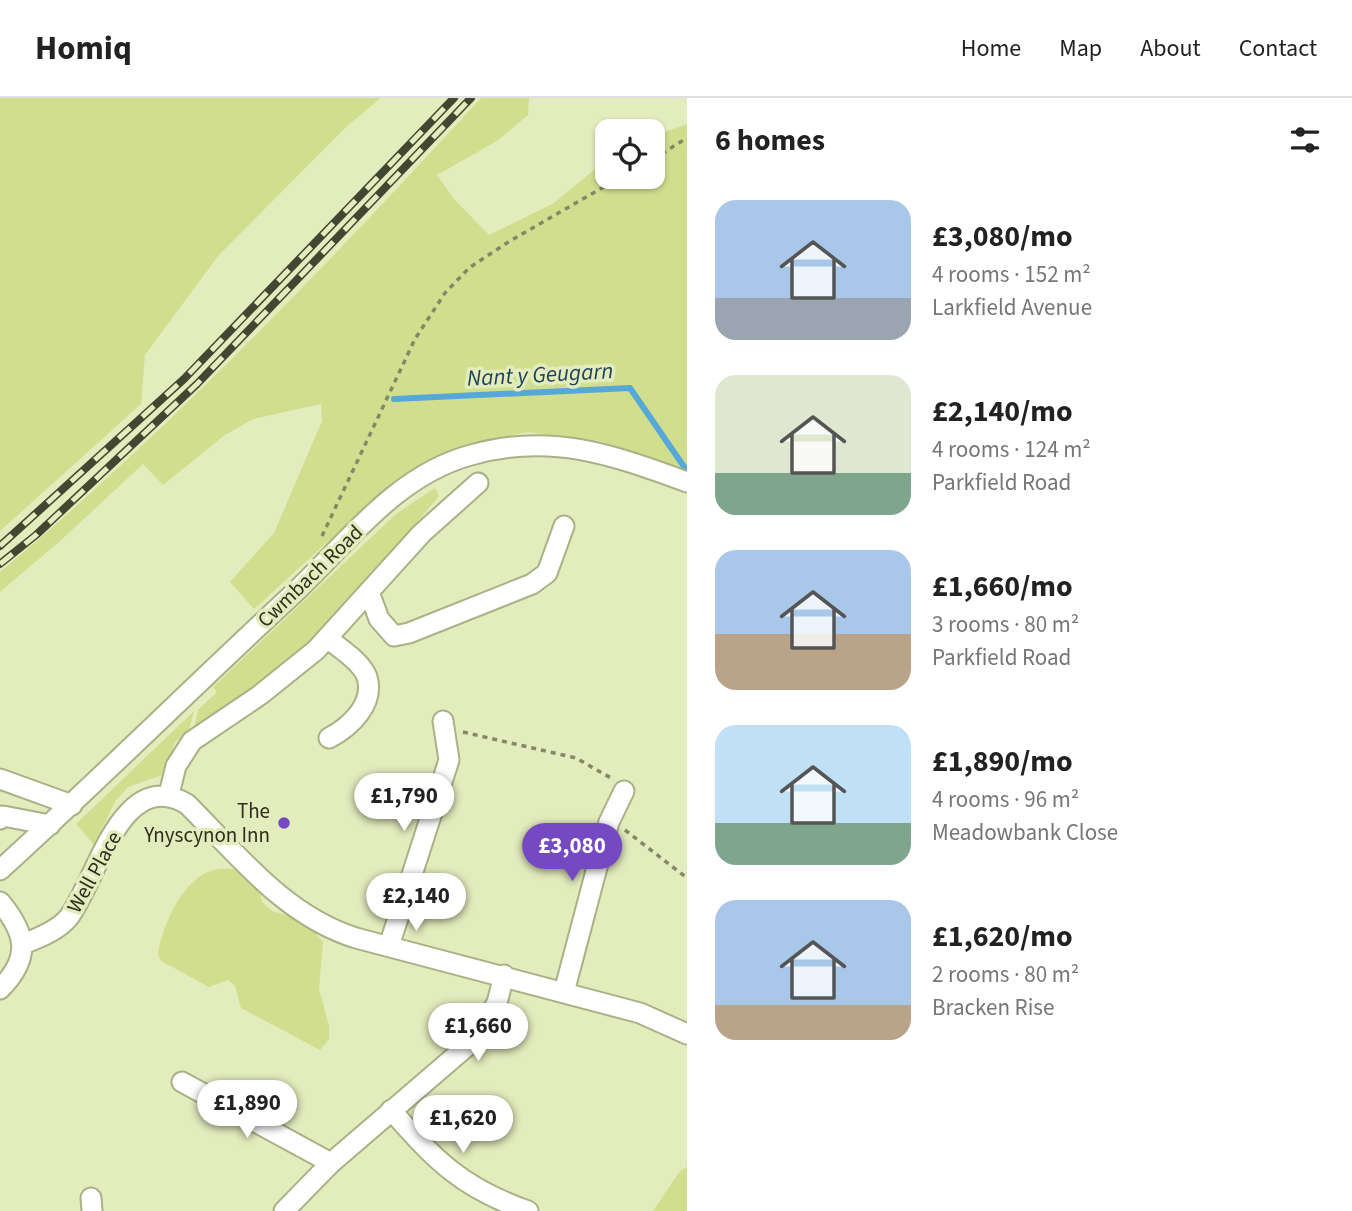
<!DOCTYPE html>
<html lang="en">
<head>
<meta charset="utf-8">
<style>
  :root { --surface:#fff; --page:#f6f6f6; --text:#222; --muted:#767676; --line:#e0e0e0; --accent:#7549c2 }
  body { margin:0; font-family:"Source Sans 3",sans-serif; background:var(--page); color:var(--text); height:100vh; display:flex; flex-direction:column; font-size:26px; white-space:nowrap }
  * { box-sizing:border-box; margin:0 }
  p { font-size:23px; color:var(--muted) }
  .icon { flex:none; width:38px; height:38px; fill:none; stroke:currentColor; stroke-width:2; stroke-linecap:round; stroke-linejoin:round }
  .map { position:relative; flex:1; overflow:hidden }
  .details { display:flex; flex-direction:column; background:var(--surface); width:665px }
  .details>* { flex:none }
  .tools { position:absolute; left:595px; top:21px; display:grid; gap:14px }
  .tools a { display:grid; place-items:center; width:70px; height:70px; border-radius:14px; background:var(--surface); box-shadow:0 2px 5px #0004; font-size:35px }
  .price { position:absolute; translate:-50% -60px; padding:0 16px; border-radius:24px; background:#fff; color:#222; font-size:23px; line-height:46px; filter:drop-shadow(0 2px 4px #0008) }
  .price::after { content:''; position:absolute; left:50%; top:42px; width:21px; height:16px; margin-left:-10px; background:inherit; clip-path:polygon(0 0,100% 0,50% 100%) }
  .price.on { background:var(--accent); color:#fff }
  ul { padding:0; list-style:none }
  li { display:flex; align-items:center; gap:21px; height:175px; padding:0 28px }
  li span { display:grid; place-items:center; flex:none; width:196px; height:140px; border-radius:21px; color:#555 }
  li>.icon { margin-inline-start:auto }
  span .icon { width:84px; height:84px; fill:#fffc; stroke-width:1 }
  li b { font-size:30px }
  h2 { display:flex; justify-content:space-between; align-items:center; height:84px; padding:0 28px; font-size:30px }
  header { display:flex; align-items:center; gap:42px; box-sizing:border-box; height:98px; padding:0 35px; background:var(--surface); border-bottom:2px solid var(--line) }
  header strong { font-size:33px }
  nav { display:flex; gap:38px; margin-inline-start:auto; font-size:24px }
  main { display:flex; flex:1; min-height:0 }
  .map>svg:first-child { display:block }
</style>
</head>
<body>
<header>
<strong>Homiq</strong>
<nav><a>Home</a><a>Map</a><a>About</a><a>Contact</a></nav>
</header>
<main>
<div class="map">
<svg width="687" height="1113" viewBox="0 0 687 1113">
  <rect width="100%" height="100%" fill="#e3ecbd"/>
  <path fill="#d1de8e" d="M 0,0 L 381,0 L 347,28 L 218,158 L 145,257 L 141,306 L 0,433 Z
    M 481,0 L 529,0 L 528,17 L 497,43 L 437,77 L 455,102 L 489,137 L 554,105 L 607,61 L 607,79 L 653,79 L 653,38 L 687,26 L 687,376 L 670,366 L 599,343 L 528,334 L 493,341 L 426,367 L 390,387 L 254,511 L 230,484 L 274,435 L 322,323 L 321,306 L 253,321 L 225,337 L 163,387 L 143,366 L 59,444 L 0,494 L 0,474 C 172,330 329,165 481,0 Z
    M 435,390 L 439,398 C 398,447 357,498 311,543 C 275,578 233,606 193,636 L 198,612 L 217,594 L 213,589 L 396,416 Z
    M 194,613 L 189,632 L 175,644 L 167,669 L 160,678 L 128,689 L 115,704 L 94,747 L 76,726 Z
    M 237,771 L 258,788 L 262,804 L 272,813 L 294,819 L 312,831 L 323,844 L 319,891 L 329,928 L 329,941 L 320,952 L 241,910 L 235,888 L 228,882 L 209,889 L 161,863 L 158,857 C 161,829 184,778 214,772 C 221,770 229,771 237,771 Z
    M 687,1069 L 687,1113 L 653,1113 L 680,1073 Z"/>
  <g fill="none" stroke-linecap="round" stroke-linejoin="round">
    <path stroke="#55a8d8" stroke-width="6" d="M 394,301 L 630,290 L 687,373"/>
    <g stroke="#a9b185" stroke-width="23">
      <path id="minor" d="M 369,494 L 379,521 L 394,538 L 409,535 L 532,486 L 547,475 L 564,428
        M 327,540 C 339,550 361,563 367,579 C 375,606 350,629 329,640
        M 0,681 L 72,707
        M 169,696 L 176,668 L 192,643 L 260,597 L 316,552 L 422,435 L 478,385
        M 0,721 L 3,718 L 50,727
        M 0,772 C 99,682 195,587 293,496 C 347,445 396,377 471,357 C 551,334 613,357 687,384
        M 0,804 C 27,836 31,860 0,891
        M 23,846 C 39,840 59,832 69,819 C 98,780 121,668 187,706 C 238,757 285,818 356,840 L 640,915 L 687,936
        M 389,848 L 449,662 L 443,623
        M 564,894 L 609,724 L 624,693
        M 182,984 L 331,1065
        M 391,1012 C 436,1063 462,1090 528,1113
        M 91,1100 L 92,1113
        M 284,1113 L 331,1065 L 473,943 L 497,905 L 504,877"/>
    </g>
    <path stroke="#828868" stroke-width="3.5" stroke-dasharray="5 5" stroke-linecap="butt" d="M 653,61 L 687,40
      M 322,438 L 415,241 L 445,195 L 469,170 L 510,143 L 621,79
      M 463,634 L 576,660 L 611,680
      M 625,732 L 687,780"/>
    <use href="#minor" stroke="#fff" stroke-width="19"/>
    <g stroke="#434731" stroke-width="8">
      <path id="rail" d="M 0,448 L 184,281 L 454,0
        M 0,466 L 36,437 L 197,286 L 471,0"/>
    </g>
    <use href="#rail" stroke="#e3ecbd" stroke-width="5" stroke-dasharray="16" stroke-linecap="butt"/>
  </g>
  <circle fill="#7549c2" stroke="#e3ecbd" stroke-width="2.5" cx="284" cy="725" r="7"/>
  <g text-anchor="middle" stroke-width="7" stroke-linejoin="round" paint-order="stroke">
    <g font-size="21" fill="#2c2f1d" stroke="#e3ecbd">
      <text transform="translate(310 478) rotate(-44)" y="7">Cwmbach Road</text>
      <text transform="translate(94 774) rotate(-61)" y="7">Well Place</text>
    </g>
    <g font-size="21" fill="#2c2f1d" stroke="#e3ecbd" text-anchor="end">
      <text x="270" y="720">The<tspan x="270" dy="24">Ynyscynon Inn</tspan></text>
    </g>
    <g font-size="23" font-style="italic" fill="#204358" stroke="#e3ecbd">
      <text transform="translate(540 276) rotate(-3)" y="8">Nant y Geugarn</text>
    </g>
  </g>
</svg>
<div class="tools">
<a><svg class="icon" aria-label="locate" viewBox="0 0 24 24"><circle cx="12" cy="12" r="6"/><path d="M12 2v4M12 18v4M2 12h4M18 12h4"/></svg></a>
</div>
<b class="price" style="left:404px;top:735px">£1,790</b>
<b class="price on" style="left:572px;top:785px">£3,080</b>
<b class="price" style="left:416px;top:835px">£2,140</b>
<b class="price" style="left:478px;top:965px">£1,660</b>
<b class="price" style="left:247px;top:1042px">£1,890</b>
<b class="price" style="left:463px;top:1057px">£1,620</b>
</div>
<section class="details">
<h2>6 homes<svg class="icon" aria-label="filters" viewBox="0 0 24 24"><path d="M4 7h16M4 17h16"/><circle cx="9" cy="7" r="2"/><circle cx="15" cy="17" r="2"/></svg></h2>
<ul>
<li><span style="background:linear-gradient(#a9c7e8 70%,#9aa5b1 0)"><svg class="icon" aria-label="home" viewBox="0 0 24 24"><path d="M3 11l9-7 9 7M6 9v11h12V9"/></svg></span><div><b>£3,080/mo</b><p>4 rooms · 152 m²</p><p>Larkfield Avenue</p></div></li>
<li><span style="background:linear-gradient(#dfe7d0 70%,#7fa58c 0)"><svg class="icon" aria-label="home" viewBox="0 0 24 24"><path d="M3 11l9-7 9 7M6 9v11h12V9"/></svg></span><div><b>£2,140/mo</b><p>4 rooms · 124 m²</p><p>Parkfield Road</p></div></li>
<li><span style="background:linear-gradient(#a9c7e8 60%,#b9a48a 0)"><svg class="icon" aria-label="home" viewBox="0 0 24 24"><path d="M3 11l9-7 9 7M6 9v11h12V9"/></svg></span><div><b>£1,660/mo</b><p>3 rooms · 80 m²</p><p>Parkfield Road</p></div></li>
<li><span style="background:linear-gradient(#bfe0f5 70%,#7fa58c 0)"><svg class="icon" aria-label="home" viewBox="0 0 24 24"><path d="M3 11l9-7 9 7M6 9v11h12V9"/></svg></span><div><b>£1,890/mo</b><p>4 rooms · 96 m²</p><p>Meadowbank Close</p></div></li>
<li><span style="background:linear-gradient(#a9c7e8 75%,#b9a48a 0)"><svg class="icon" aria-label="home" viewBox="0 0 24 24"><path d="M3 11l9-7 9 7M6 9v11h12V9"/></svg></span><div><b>£1,620/mo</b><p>2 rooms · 80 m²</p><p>Bracken Rise</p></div></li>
</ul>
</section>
</main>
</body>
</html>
